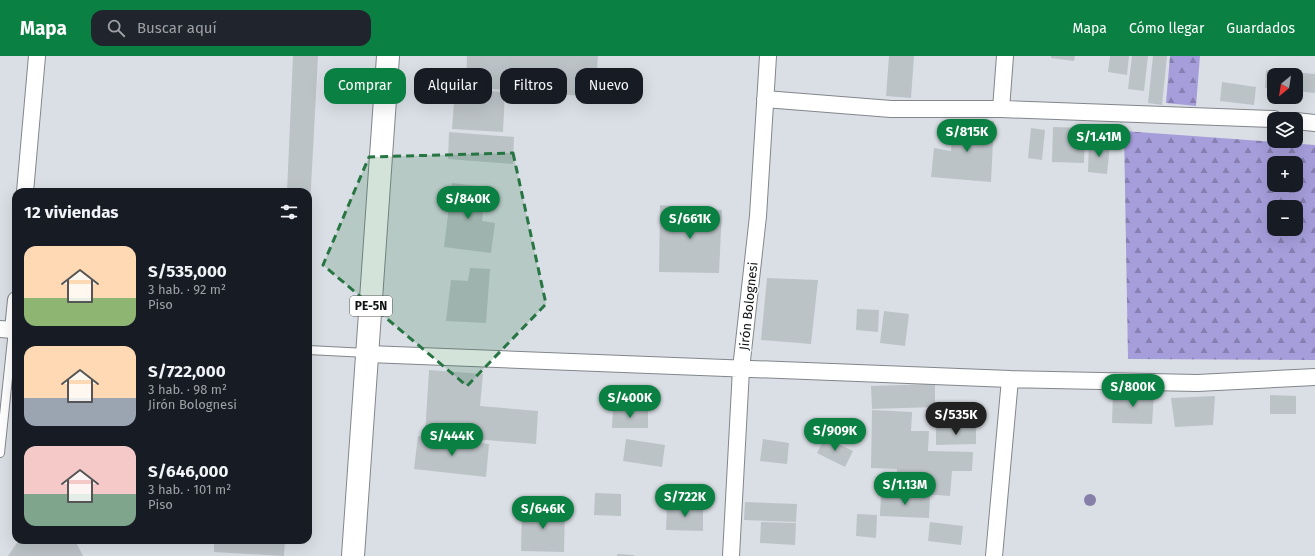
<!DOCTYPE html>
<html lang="es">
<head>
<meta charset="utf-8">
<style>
  :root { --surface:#171b24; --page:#20242c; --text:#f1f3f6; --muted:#9ea1a6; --accent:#0b8043 }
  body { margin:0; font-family:"Fira Sans",sans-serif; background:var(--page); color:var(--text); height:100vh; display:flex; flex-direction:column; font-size:15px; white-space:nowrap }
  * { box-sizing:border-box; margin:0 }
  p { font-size:13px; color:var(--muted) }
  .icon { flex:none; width:22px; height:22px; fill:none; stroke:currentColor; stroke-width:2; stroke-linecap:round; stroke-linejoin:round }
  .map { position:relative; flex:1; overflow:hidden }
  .side { position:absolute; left:12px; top:132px; width:300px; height:356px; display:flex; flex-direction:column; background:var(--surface); border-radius:12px; box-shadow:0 4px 16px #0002 }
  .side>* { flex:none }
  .hud { position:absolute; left:324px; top:12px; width:380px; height:36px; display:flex; gap:8px }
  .needle { width:26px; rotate:210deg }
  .tools { position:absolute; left:1267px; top:12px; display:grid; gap:8px }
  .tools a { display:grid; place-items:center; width:36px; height:36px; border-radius:8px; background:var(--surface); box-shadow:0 4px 16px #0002; font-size:20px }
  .price { position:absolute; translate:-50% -34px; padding:0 9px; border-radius:14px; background:var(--accent); color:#fff; font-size:13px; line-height:26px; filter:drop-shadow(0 1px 2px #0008) }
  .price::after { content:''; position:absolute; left:50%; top:24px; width:12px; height:9px; margin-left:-6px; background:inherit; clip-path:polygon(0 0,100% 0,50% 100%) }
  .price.current { background:#222; color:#fff }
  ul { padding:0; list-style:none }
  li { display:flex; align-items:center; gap:12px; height:100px; padding:0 12px }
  li span { display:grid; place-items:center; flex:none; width:112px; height:80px; border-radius:12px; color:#555 }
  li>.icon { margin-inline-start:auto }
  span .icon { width:48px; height:48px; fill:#fffc; stroke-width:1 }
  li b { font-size:17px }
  h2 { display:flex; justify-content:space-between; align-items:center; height:48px; padding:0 12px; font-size:17px }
  .pill { padding:0 14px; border-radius:12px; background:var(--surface); box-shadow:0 4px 16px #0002; font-size:14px; line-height:36px }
  .pill.current { background:var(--accent); color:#fff }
  header { display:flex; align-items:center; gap:24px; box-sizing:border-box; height:56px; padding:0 20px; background:var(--accent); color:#fff }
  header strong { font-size:19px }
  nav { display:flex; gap:22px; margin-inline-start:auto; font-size:14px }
  .search { width:280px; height:36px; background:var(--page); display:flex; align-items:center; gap:10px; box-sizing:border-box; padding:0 14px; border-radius:12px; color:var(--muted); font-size:15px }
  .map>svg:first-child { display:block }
</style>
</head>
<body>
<header>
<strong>Mapa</strong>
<div class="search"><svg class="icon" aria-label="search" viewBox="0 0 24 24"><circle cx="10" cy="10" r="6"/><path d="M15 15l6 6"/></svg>Buscar aquí</div>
<nav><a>Mapa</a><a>Cómo llegar</a><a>Guardados</a></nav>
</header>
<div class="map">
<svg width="1315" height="500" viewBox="0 0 1315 500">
  <defs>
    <pattern id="forest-firs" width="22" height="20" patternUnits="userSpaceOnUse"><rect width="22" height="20" fill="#a69edb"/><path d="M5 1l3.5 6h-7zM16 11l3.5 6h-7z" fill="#867fb0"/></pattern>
  </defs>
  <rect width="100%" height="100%" fill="#dadfe5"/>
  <path fill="url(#forest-firs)" fill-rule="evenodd" d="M 1170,0 L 1200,0 L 1196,50 L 1166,47 Z
    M 1124,75 L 1315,89 L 1315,304 L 1128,303 ZM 1274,107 L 1296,107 L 1296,129 L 1274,129 ZM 1274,151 L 1296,151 L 1296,173 L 1274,173 Z"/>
  <path fill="#bcc3c7" d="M 293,0 L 318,0 L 309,169 L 308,169 L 308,136 L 287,136 Z
    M 467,0 L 598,0 L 595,41 L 466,31 Z
    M 889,0 L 914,0 L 911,42 L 886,40 Z
    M 1051,0 L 1075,0 L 1074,5 L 1051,2 Z
    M 1110,0 L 1129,0 L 1127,19 L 1108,16 Z
    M 1132,0 L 1148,0 L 1144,35 L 1128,33 Z
    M 1153,0 L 1167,0 L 1162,49 L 1148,47 Z
    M 1266,14 L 1315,18 L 1315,37 L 1296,35 L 1296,19 L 1274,19 L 1274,33 L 1265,32 Z
    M 1222,26 L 1256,31 L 1254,49 L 1220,45 Z
    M 455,33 L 505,36 L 503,76 L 452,73 Z
    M 953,64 L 994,65 L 991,126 L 931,121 L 934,92 L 951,95 Z
    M 1053,71 L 1085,72 L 1084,107 L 1052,106 Z
    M 1031,72 L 1045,74 L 1042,104 L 1028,102 Z
    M 449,76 L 514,81 L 513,108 L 448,103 Z
    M 1089,87 L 1110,88 L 1107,118 L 1088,116 Z
    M 452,127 L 486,131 L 482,165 L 495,167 L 491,197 L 444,191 Z
    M 660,149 L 722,154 L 719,217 L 659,216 Z
    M 470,212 L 490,213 L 486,267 L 446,265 L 451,224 L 468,225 Z
    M 767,222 L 818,224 L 811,288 L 761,284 Z
    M 857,253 L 879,254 L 878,276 L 856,274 Z
    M 884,255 L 909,258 L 905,290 L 880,287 Z
    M 429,314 L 483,318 L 480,350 L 538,355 L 536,388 L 425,379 Z
    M 935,328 L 935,351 L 872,353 L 871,330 Z
    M 1113,336 L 1154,338 L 1152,368 L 1112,367 Z
    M 1270,339 L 1296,340 L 1296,358 L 1270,358 Z
    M 1215,340 L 1213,369 L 1175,371 L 1171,342 Z
    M 613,353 L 648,353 L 648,372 L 612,372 Z
    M 872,354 L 912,356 L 911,375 L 929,375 L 928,395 L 973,396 L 972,415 L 952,415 L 950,440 L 896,436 L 897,413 L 871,412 Z
    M 976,370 L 976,388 L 936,389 L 936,371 Z
    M 418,380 L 489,388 L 486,421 L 414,413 Z
    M 825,381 L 853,395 L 845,411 L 817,397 Z
    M 626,383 L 665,389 L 662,411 L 623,405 Z
    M 763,383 L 789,387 L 787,408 L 760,405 Z
    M 595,437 L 621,438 L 621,460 L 594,459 Z
    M 881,438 L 930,440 L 929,462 L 880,460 Z
    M 745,446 L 797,448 L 796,466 L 744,464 Z
    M 667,449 L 703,450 L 703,475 L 666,474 Z
    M 522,453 L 565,454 L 564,496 L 521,495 Z
    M 857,458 L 877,459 L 876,482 L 856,480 Z
    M 761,466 L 796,467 L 795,489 L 760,487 Z
    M 930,466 L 963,470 L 961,489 L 928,485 Z
    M 19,484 L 34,484 L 46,486 L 48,484 L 75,484 L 83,500 L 8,500 Z
    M 214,484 L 285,484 L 284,500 L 214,496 Z
    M 617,498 L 634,499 L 634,500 L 617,500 Z"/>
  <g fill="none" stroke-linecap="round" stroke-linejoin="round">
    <g stroke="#82868b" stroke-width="10">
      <path id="service" d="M 308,294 L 367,297
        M 0,397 L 13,274 L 15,274"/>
    </g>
    <g stroke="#82868b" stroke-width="18">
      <path id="minor" d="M 765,43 L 891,53 L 1001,53 L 1274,63
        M 1001,53 L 1005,0
        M 1296,65 L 1315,67
        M 25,136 L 37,0
        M 0,273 L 13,274 L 16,244
        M 368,298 L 1010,323 L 1197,327 L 1315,321
        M 731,500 L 741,313 L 758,160 L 768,0
        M 994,500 L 1010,323"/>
    </g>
    <g stroke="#82868b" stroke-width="24">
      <path id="trunk" d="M 353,500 L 388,0"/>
    </g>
    <use href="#service" stroke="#fff" stroke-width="8"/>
    <use href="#minor" stroke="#fff" stroke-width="16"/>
    <use href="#trunk" stroke="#fff" stroke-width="22"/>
  </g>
  <circle fill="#857fa9" cx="1090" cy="444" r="6"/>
  <path fill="#287544" fill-opacity="0.2" stroke="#287544" stroke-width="3" stroke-dasharray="8 5" stroke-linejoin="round" d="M 513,97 L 546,248 L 467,330 L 323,209 L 369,101 Z"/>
  <g text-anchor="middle" stroke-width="3" stroke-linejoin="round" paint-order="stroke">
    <rect fill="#fff" stroke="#58595a" stroke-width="1" x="350" y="240" width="42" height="20" rx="3"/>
    <g font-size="12" font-weight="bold" fill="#101213">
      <text x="371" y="254">PE-5N</text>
    </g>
    <g font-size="13" fill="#101213" stroke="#fff">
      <text transform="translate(748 250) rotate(-84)" y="5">Jirón Bolognesi</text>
    </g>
  </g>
</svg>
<div class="tools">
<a><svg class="needle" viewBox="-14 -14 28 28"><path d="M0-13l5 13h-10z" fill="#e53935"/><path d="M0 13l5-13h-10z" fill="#9ea1a6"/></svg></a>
<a><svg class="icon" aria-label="layers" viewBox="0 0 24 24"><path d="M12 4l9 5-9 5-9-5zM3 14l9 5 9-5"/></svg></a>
<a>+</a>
<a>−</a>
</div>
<b class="price" style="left:967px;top:97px">S/815K</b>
<b class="price" style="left:1099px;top:102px">S/1.41M</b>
<b class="price" style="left:468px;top:164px">S/840K</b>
<b class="price" style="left:690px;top:184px">S/661K</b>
<b class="price" style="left:1133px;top:352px">S/800K</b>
<b class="price" style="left:630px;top:363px">S/400K</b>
<b class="price current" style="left:956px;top:380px">S/535K</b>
<b class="price" style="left:835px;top:396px">S/909K</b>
<b class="price" style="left:452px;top:401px">S/444K</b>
<b class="price" style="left:905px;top:450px">S/1.13M</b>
<b class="price" style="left:685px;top:462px">S/722K</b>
<b class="price" style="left:543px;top:474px">S/646K</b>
<div class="hud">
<a class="pill current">Comprar</a>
<a class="pill">Alquilar</a>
<a class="pill">Filtros</a>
<a class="pill">Nuevo</a>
</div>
<section class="side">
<h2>12 viviendas<svg class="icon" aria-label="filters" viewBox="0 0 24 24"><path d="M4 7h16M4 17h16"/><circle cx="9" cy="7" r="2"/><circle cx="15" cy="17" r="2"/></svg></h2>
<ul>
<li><span style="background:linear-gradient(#ffd9b3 65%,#8fb573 0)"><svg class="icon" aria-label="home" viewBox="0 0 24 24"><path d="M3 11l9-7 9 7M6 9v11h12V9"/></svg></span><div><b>S/535,000</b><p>3 hab. · 92 m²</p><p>Piso</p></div></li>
<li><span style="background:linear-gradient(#ffd9b3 65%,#9aa5b1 0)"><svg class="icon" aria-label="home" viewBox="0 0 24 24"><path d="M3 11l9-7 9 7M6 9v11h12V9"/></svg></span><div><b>S/722,000</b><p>3 hab. · 98 m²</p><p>Jirón Bolognesi</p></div></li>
<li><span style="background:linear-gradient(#f6c9c9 60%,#7fa58c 0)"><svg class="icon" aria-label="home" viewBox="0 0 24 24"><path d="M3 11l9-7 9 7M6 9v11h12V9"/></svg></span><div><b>S/646,000</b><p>3 hab. · 101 m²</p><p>Piso</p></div></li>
</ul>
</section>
</div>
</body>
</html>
